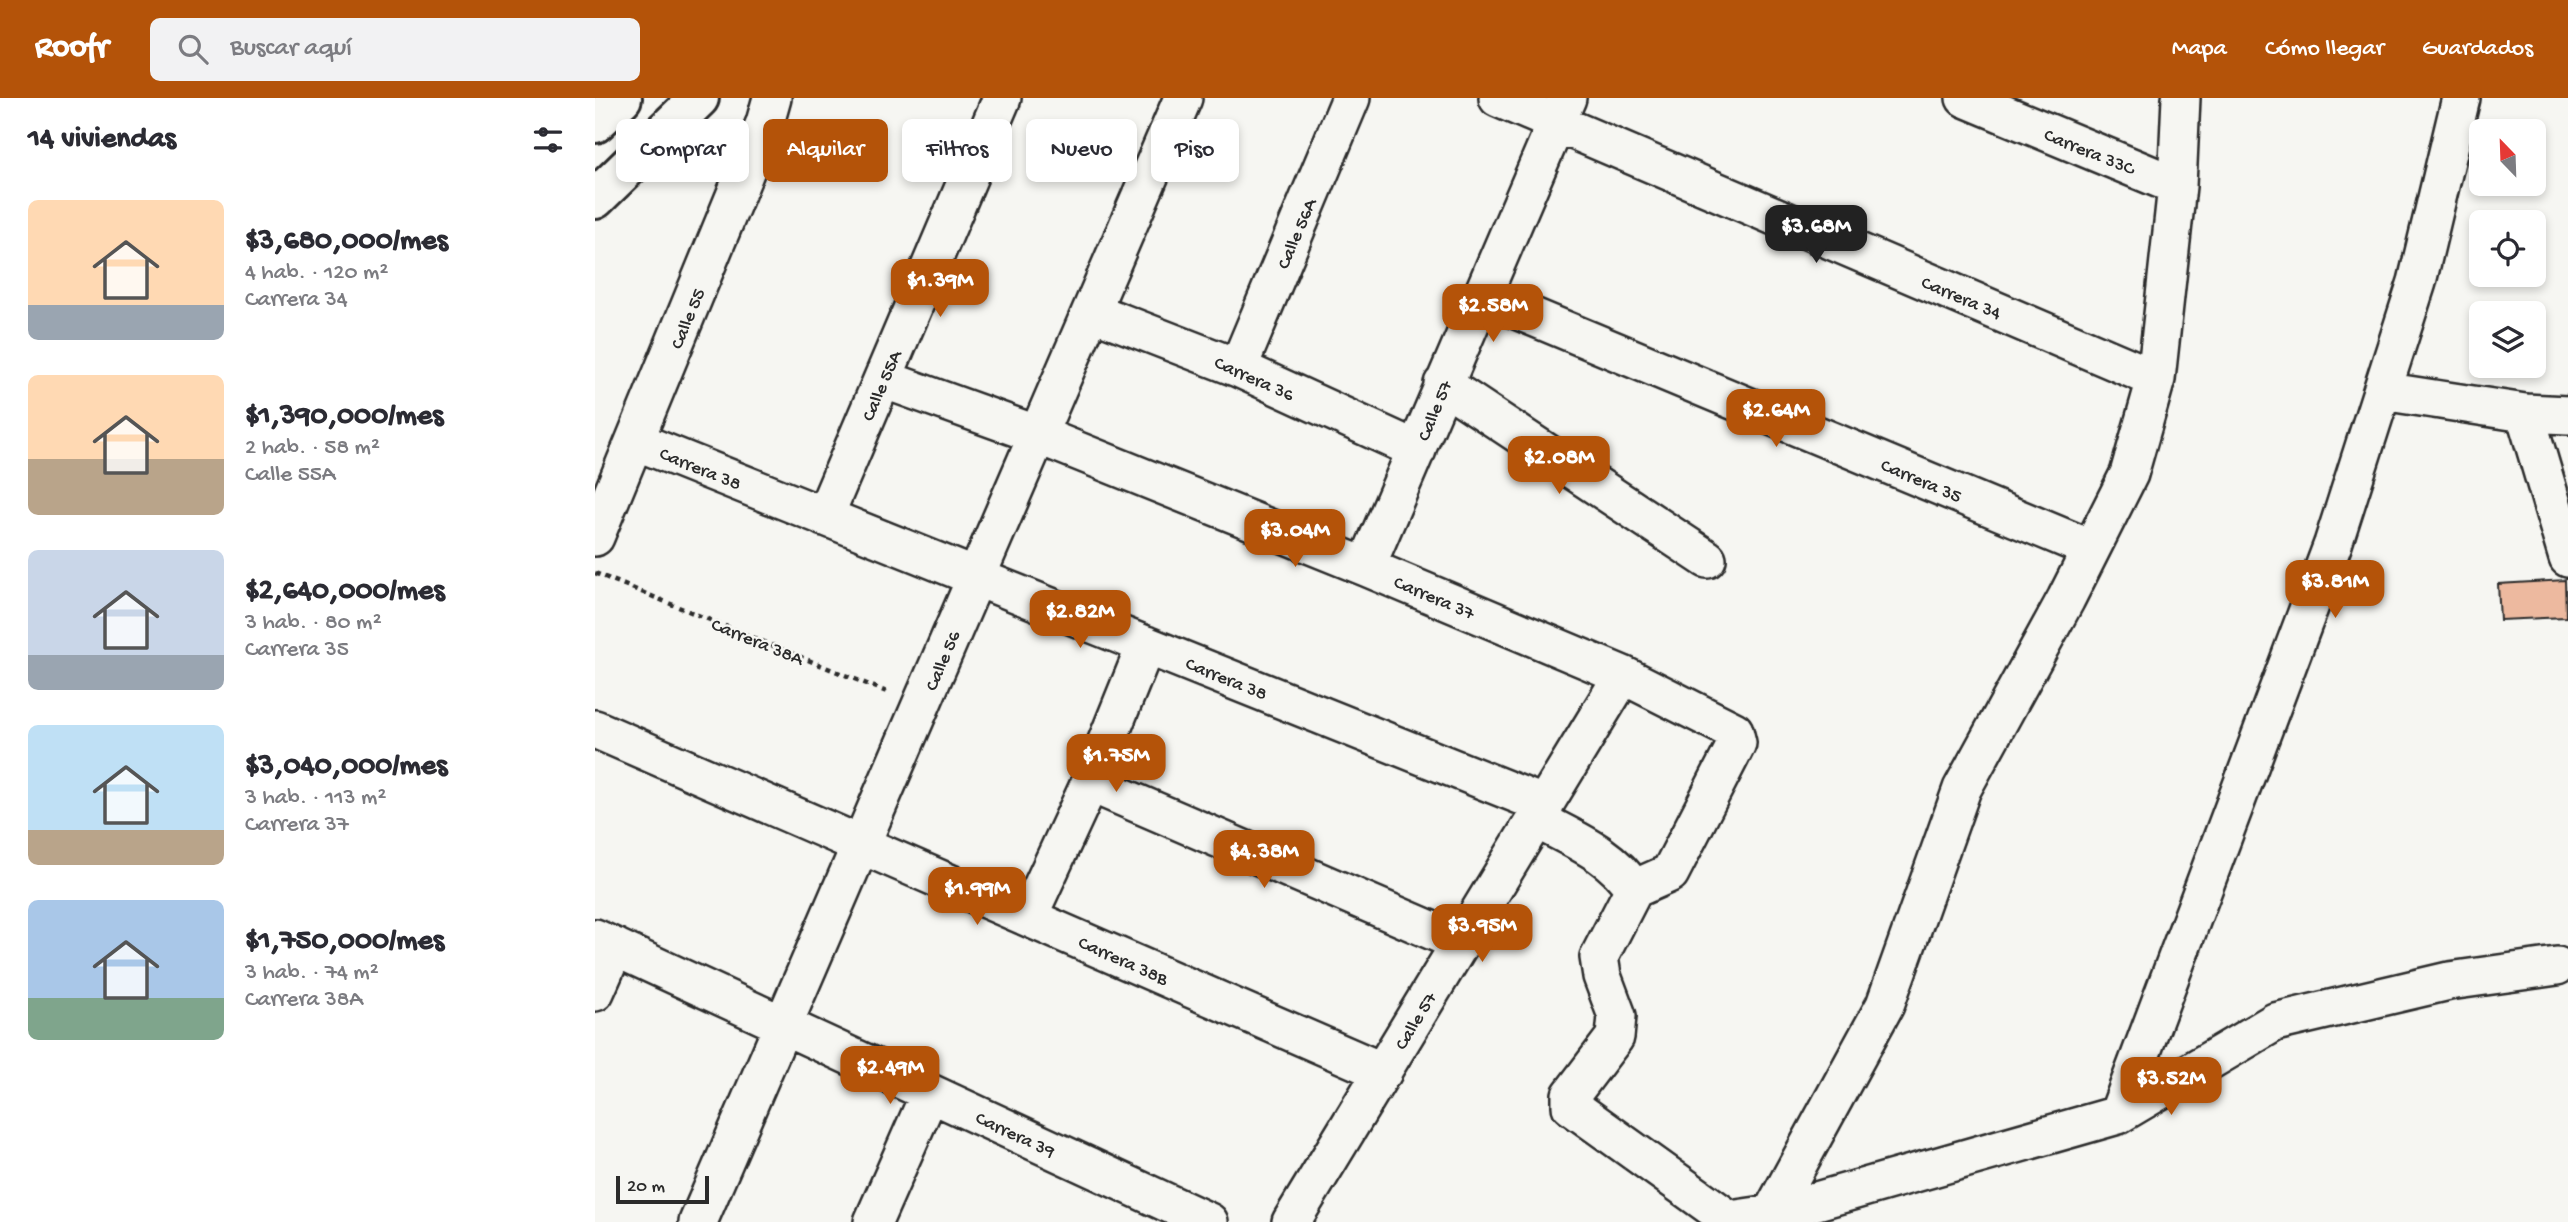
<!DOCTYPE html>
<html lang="es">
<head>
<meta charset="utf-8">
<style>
  :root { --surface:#fff; --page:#f2f2f3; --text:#2b2b33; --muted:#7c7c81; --accent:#b45309 }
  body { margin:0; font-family:"Gochi Hand",sans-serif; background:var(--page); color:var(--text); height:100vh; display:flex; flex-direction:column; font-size:26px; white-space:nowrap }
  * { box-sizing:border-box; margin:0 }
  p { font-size:23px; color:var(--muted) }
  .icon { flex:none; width:38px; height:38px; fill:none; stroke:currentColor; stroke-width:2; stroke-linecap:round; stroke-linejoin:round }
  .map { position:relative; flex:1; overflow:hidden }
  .sheet { display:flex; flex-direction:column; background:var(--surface); width:595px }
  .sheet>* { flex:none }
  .guide { position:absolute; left:21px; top:21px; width:665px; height:63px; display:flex; gap:14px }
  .needle { width:46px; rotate:337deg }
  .tools { position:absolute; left:1874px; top:21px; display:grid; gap:14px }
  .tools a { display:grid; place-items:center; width:77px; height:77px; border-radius:10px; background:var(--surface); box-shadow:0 4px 10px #0003; font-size:35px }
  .scale { position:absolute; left:21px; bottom:18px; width:93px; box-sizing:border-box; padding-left:7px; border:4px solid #2b2b2b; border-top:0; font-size:19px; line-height:24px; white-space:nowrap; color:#2b2b2b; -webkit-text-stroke:5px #f6f6f2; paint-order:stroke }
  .price { position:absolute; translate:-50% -60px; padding:0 16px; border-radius:14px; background:var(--accent); color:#fff; font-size:23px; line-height:46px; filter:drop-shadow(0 2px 4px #0008) }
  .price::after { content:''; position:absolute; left:50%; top:42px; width:21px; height:16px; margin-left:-10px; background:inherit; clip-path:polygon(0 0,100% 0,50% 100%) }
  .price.on { background:#222; color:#fff }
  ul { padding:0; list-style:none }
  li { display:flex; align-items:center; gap:21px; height:175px; padding:0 28px }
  li span { display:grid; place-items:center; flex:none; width:196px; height:140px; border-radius:10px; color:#555 }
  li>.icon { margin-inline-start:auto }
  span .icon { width:84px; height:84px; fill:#fffc; stroke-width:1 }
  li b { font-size:30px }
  h2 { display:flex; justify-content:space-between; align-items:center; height:84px; padding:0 28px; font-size:30px }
  .chip { padding:0 24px; border-radius:10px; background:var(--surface); box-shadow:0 4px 10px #0003; font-size:24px; line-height:63px }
  .chip.on { background:var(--accent); color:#fff }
  header { display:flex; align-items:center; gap:42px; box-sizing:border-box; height:98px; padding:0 35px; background:var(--accent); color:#fff }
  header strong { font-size:33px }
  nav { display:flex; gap:38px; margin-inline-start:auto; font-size:24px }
  .search { width:490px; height:63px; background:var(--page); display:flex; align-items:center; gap:18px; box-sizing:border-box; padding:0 24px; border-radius:10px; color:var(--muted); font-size:26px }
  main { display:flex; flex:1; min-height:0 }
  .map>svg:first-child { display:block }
</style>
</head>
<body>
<header>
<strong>Roofr</strong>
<div class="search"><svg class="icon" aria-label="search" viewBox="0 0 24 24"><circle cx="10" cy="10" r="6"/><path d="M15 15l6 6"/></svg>Buscar aquí</div>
<nav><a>Mapa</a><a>Cómo llegar</a><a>Guardados</a></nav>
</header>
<main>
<section class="sheet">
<h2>14 viviendas<svg class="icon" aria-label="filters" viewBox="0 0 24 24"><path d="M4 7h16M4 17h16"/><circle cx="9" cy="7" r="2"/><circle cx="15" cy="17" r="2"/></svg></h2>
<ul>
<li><span style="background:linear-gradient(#ffd9b3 75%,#9aa5b1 0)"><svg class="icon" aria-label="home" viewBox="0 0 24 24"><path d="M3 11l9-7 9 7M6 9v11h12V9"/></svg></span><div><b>$3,680,000/mes</b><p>4 hab. · 120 m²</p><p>Carrera 34</p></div></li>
<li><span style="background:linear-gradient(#ffd9b3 60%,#b9a48a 0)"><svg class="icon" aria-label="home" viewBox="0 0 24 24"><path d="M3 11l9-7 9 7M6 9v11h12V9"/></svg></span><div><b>$1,390,000/mes</b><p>2 hab. · 58 m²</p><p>Calle 55A</p></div></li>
<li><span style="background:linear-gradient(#c9d6e8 75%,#9aa5b1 0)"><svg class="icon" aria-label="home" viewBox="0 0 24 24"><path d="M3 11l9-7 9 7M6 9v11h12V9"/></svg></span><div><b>$2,640,000/mes</b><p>3 hab. · 80 m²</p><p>Carrera 35</p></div></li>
<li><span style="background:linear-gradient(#bfe0f5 75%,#b9a48a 0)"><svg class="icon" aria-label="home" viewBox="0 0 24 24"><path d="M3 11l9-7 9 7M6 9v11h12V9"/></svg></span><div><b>$3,040,000/mes</b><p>3 hab. · 113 m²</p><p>Carrera 37</p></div></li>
<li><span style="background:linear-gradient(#a9c7e8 70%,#7fa58c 0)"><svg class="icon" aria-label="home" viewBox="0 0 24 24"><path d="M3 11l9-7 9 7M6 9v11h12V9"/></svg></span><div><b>$1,750,000/mes</b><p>3 hab. · 74 m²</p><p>Carrera 38A</p></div></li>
</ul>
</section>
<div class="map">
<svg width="1973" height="1124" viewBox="0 0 1973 1124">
  <rect width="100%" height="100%" fill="#f6f6f2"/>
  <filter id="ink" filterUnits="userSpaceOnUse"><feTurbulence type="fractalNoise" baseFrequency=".0143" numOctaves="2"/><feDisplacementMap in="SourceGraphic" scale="14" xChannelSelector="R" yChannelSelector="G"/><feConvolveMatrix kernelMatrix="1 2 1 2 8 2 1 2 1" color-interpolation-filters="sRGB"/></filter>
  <g filter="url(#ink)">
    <path fill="#edb99f" stroke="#2b2b2b" stroke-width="2" d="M 1970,482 L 1971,519 L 1905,522 L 1903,486 Z"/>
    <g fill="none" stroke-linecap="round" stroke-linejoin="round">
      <g stroke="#2b2b2b" stroke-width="42">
        <path id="minor" d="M 903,0 L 1561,281
          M 1370,0 L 1582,88
          M 888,198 L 1496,451
          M 496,213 L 643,270 L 822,352
          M 643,270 L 756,0
          M 288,281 L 443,337 L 771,469 L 1028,577 L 1139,633 L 1142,645 L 1075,775 L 1039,791 L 1004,859 L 1007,878 L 1022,918 L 1020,939 L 976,997 L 976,1008 L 1135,1122 L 1176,1116 L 1523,1017 L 1680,924 L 1854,883 L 1962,868
          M 848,286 L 1112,461
          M 1787,293 L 1930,315 L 1973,317
          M 1930,315 L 1973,460
          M 41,343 L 950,707
          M 229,419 L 407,0
          M 0,439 L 170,25 L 177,0
          M 771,469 L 972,0
          M 0,631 L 788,974
          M 495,685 L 866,845
          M 941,721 C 977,741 1016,755 1039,791
          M 433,819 L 495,685 L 551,547
          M 0,840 L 614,1124
          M 0,894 L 20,849
          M 1523,1017 L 1738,446 L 1822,184 L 1866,0
          M 1176,1116 L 1290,907 L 1367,691 L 1471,501 L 1534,376 L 1561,281 L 1582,88 L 1586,0
          M 103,1124 L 588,0
          M 278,1124 L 335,995
          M 696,1124 L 1028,577"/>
      </g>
      <g stroke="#2b2b2b" stroke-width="44">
        <path id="major" d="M 0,25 L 27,0
          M 0,101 L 104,0"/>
      </g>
      <path stroke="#2b2b2b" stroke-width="4.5" stroke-dasharray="5 5" stroke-linecap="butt" d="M 0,475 L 294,595"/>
      <use href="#minor" stroke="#f6f6f2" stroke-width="37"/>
      <use href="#major" stroke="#f6f6f2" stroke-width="38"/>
    </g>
  </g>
  <g text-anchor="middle" stroke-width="5" stroke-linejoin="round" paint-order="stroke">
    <g font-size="19" fill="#2b2b2b" stroke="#f6f6f2">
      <text transform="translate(1495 52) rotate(22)" y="7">Carrera 33C</text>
      <text transform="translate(700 135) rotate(-67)" y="7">Calle 56A</text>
      <text transform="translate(1367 198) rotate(23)" y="7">Carrera 34</text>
      <text transform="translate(91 220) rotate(-68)" y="7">Calle 55</text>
      <text transform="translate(660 279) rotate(24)" y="7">Carrera 36</text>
      <text transform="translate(285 287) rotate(-67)" y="7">Calle 55A</text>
      <text transform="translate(838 312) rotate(-68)" y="7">Calle 57</text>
      <text transform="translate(106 369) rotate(22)" y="7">Carrera 38</text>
      <text transform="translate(1327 381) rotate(23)" y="7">Carrera 35</text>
      <text transform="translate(840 498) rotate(23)" y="7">Carrera 37</text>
      <text transform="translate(163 542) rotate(22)" y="7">Carrera 38A</text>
      <text transform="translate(346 562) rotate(-67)" y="7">Calle 56</text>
      <text transform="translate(632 579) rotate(22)" y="7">Carrera 38</text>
      <text transform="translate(529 861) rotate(24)" y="7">Carrera 38B</text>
      <text transform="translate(819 922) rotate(-59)" y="7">Calle 57</text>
      <text transform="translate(421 1035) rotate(25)" y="7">Carrera 39</text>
    </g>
  </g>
</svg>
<div class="tools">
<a><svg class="needle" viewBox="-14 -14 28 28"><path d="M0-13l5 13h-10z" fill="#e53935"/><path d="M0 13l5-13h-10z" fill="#7c7c81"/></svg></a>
<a><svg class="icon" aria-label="locate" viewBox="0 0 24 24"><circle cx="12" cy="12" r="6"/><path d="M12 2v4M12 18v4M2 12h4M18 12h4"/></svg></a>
<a><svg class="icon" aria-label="layers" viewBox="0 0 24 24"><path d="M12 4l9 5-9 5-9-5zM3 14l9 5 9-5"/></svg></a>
</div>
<div class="scale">20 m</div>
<b class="price on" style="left:1221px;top:167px">$3.68M</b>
<b class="price" style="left:345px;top:221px">$1.39M</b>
<b class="price" style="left:898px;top:246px">$2.58M</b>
<b class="price" style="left:1181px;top:351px">$2.64M</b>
<b class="price" style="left:964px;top:398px">$2.08M</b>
<b class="price" style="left:700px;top:471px">$3.04M</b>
<b class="price" style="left:1740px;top:522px">$3.81M</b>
<b class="price" style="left:485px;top:552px">$2.82M</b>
<b class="price" style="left:521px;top:696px">$1.75M</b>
<b class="price" style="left:669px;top:792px">$4.38M</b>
<b class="price" style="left:382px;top:829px">$1.99M</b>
<b class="price" style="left:887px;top:866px">$3.95M</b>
<b class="price" style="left:295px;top:1008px">$2.49M</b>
<b class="price" style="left:1576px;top:1019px">$3.52M</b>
<div class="guide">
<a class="chip">Comprar</a>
<a class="chip on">Alquilar</a>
<a class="chip">Filtros</a>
<a class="chip">Nuevo</a>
<a class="chip">Piso</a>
</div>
</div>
</main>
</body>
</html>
